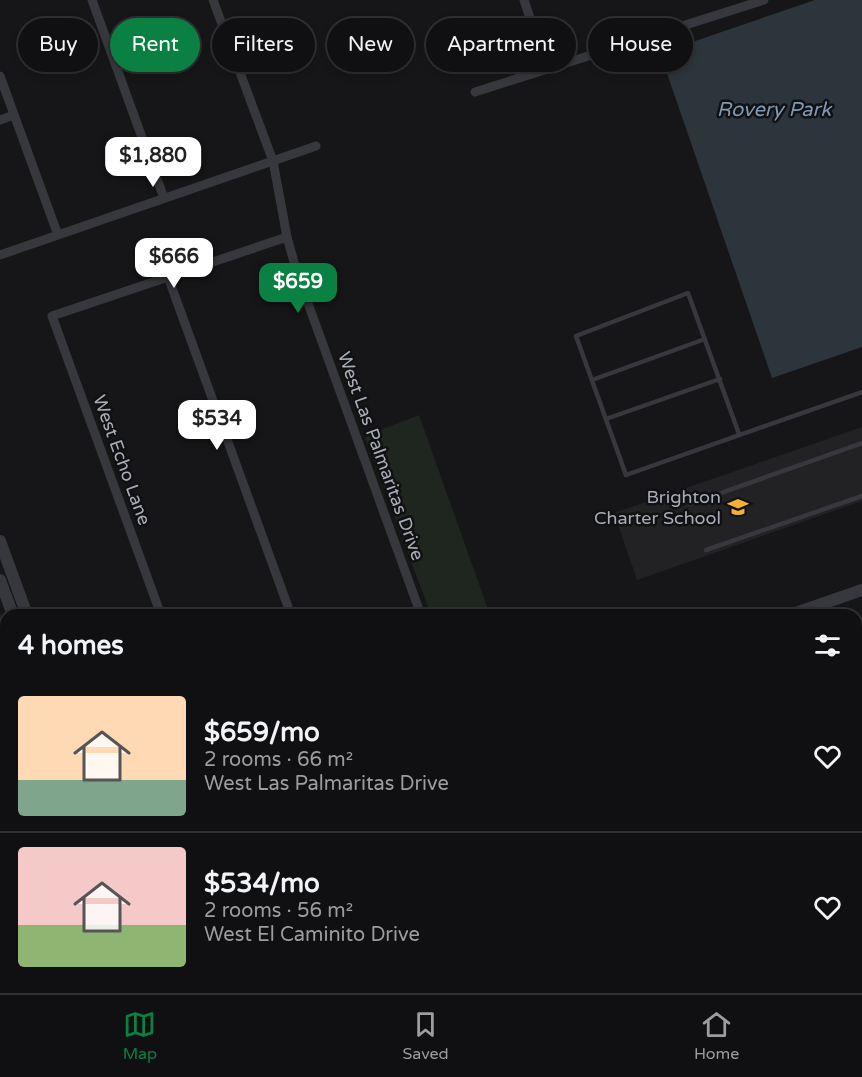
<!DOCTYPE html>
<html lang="en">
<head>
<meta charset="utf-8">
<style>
  :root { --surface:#101012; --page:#1e1e20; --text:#f1f3f6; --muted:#9c9d9f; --line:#303032; --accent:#0b8043 }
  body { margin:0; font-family:"Varela Round",sans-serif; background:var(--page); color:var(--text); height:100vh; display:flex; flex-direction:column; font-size:22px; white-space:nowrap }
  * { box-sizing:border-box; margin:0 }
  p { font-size:20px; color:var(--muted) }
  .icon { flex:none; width:33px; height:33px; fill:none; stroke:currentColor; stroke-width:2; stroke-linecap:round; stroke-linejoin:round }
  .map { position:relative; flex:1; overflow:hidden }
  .side { position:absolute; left:0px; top:609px; width:862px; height:384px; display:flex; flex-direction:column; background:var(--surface); border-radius:18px 18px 0 0; box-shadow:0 3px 9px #0003,0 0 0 2px var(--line) }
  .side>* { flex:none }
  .banner { position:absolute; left:18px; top:18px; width:826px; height:54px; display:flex; gap:12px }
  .price { position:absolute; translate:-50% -51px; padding:0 14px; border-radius:12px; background:#fff; color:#222; font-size:20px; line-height:39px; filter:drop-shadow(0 2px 3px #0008) }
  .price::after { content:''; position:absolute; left:50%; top:36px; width:18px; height:14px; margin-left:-9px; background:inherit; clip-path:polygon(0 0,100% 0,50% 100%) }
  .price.active { background:var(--accent); color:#fff }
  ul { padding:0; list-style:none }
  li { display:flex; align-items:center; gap:18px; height:150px; padding:0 18px }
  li+li { border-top:2px solid var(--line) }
  li span { display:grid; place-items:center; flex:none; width:168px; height:120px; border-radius:6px; color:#555 }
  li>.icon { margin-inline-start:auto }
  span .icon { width:72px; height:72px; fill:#fffc; stroke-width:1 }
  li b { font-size:26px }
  h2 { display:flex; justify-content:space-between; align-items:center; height:72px; padding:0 18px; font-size:26px }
  .tag { padding:0 21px; border-radius:27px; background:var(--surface); box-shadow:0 3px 9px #0003,0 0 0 2px var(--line); font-size:21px; line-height:54px }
  .tag.active { background:var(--accent); color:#fff }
  .tab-bar { display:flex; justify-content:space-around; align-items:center; height:84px; border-top:2px solid var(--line); background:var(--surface); font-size:16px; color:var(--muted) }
  .tab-bar a { display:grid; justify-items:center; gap:3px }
  .tab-bar .active { color:var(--accent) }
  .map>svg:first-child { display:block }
</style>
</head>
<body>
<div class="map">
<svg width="862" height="993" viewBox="0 0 862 993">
  <rect width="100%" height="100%" fill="#161618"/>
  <path fill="#222225" d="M 862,427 L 862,501 L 637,580 L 614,513 Z
    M 0,612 L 6,628 L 6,726 L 0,728 Z"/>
  <path fill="#1e261f" d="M 419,415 L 490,615 L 431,615 L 365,436 Z
    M 6,726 L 6,862 L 0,864 L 0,728 Z"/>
  <path fill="#2c353c" d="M 815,0 L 862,0 L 862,347 L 772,378 L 660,53 Z"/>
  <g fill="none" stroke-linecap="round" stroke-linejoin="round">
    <path stroke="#37383d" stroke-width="4.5" d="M 592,380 L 705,339
      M 606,419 L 720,379
      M 739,434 L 688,293 L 576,336 L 626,475 L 862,392
      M 690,504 L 862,443
      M 706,550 L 862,496
      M 0,653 L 6,651"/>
    <path stroke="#37383d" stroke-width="9" d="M 92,0 L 164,198
      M 213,0 L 273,161 L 287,237 L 297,273 L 421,615
      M 524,0 L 547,69
      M 0,76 L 58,235
      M 475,92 L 764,0
      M 0,120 L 14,115
      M 0,255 L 316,146
      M 168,277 L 291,615
      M 161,615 L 52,316 L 287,237
      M 856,676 L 862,674
      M 856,888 L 862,886
      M 0,932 L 6,949
      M 20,987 L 22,993
      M 297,987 L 299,993
      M 429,987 L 431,993
      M 559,987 L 561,993
      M 851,987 L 853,993"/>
    <path stroke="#37383d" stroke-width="12" d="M 0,541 L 27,615
      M 0,580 L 13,615
      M 790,615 L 862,590
      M 0,880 L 6,878
      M 147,987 L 149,993
      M 163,987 L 166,993"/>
  </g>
  <defs>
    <g id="school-bare" transform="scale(1.62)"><path d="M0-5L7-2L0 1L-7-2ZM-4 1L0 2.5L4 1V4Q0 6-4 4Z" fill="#f2b134" stroke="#111113" stroke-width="2.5" paint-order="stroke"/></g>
  </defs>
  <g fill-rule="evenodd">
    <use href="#school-bare" x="738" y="507"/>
  </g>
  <g text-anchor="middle" stroke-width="5" stroke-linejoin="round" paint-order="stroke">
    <g font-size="18" fill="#a8adb8" stroke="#111113">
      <text transform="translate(381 456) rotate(70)" y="6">West Las Palmaritas Drive</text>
      <text transform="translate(122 460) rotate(70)" y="6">West Echo Lane</text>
    </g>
    <g font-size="18" fill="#a8adb8" stroke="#111113" text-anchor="end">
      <text x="721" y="503">Brighton<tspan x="721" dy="21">Charter School</tspan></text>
    </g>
    <g font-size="20" font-style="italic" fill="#7f9bb3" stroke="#111113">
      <text x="774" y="116">Rovery Park</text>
    </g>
  </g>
</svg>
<b class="price" style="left:153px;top:188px">$1,880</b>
<b class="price" style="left:174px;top:289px">$666</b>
<b class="price active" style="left:298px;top:314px">$659</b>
<b class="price" style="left:217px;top:451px">$534</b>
<div class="banner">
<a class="tag">Buy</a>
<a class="tag active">Rent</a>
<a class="tag">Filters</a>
<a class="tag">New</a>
<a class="tag">Apartment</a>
<a class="tag">House</a>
</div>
<section class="side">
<h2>4 homes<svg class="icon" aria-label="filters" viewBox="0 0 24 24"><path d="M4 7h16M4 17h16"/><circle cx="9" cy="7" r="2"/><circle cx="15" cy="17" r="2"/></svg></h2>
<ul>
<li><span style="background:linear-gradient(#ffd9b3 70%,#7fa58c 0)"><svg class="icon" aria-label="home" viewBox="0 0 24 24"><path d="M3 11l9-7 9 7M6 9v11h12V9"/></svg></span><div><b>$659/mo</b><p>2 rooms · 66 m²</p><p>West Las Palmaritas Drive</p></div><svg class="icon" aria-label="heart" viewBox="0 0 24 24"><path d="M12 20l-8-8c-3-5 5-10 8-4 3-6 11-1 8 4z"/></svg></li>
<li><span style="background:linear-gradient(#f6c9c9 65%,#8fb573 0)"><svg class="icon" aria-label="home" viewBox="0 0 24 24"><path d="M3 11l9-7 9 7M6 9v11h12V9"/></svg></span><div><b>$534/mo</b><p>2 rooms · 56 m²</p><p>West El Caminito Drive</p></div><svg class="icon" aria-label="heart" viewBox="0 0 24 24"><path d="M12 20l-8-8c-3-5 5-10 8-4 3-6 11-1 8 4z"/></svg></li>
</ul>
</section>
</div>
<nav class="tab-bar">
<a class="active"><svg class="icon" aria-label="map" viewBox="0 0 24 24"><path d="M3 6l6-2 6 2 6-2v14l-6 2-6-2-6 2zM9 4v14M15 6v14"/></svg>Map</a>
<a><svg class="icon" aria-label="saved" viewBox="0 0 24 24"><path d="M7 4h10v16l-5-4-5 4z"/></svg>Saved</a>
<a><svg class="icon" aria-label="home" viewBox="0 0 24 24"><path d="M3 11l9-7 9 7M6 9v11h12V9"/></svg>Home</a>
</nav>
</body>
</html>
